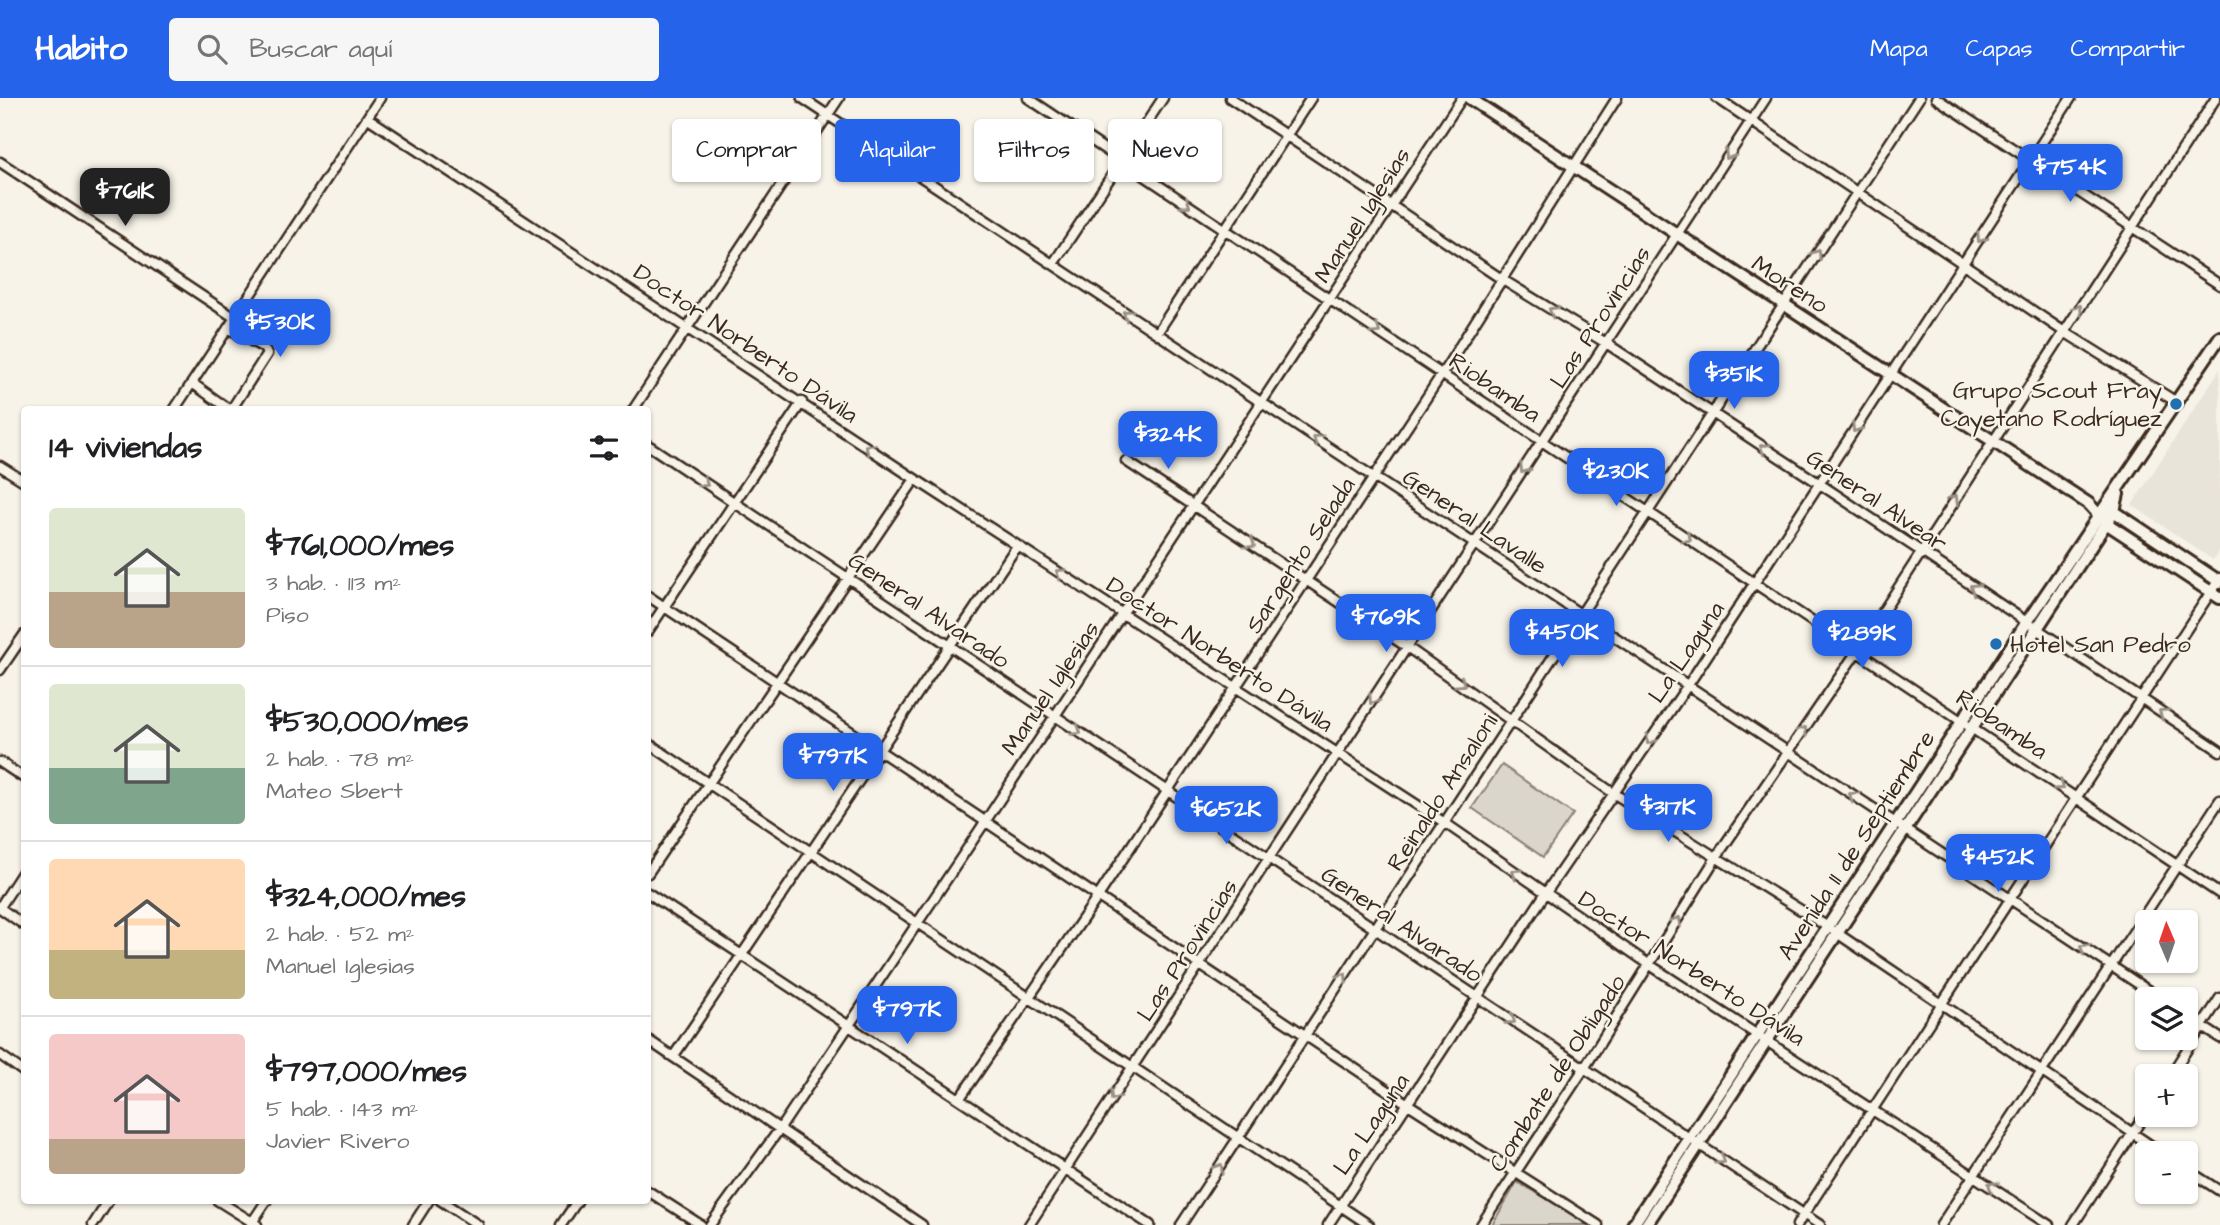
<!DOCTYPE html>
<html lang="es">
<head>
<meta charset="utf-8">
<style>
  :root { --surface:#fff; --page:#f6f6f6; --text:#202124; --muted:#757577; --line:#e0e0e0; --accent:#2563eb }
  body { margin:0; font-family:"Architects Daughter",sans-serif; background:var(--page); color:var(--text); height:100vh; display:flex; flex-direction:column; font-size:26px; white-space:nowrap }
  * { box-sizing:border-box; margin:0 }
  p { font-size:23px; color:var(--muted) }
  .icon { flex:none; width:38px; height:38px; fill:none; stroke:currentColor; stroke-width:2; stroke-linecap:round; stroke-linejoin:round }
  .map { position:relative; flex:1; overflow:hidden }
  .drawer { position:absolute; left:21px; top:308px; width:630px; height:798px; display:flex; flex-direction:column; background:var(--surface); border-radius:7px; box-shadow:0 2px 5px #0004 }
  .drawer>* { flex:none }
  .top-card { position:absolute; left:672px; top:21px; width:665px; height:63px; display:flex; gap:14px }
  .needle { width:46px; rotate:358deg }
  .controls { position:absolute; left:2135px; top:812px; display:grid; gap:14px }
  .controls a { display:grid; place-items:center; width:63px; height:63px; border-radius:7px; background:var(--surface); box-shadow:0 2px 5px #0004; font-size:35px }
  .price { position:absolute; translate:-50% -60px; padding:0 16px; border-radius:14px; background:var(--accent); color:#fff; font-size:23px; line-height:46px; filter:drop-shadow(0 2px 4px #0008) }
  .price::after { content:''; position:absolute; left:50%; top:42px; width:21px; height:16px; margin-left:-10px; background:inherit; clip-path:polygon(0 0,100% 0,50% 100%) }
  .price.selected { background:#222; color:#fff }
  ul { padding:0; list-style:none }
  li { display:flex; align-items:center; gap:21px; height:175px; padding:0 28px }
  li+li { border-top:2px solid var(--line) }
  li span { display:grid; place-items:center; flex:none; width:196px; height:140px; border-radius:7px; color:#555 }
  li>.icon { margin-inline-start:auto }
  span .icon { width:84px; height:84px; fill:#fffc; stroke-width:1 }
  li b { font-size:30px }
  h2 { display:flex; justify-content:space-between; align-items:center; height:84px; padding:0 28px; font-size:30px }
  .pill { padding:0 24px; border-radius:7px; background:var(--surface); box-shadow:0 2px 5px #0004; font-size:24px; line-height:63px }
  .pill.selected { background:var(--accent); color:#fff }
  header { display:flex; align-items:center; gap:42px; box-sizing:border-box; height:98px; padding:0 35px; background:var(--accent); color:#fff }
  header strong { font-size:33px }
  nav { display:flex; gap:38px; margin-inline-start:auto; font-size:24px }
  .search { width:490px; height:63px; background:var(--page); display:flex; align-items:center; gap:18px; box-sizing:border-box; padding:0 24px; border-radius:7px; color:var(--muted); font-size:26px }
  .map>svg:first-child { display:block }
</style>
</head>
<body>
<header>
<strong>Habito</strong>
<div class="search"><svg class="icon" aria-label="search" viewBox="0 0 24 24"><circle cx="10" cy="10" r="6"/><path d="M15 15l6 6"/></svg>Buscar aquí</div>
<nav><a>Mapa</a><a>Capas</a><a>Compartir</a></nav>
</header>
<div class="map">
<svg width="2220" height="1127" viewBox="0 0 2220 1127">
  <rect width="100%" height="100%" fill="#f7f3e8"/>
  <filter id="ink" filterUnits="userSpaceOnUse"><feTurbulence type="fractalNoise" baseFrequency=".0143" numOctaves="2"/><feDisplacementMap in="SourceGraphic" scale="14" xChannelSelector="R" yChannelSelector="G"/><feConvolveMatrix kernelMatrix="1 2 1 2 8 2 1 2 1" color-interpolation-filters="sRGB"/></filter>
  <g filter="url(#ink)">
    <path fill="#e9e4d9" d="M 2220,271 L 2220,451 L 2213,462 L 2132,407 Z"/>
    <path fill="#dbd6cb" stroke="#8b8074" stroke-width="2" d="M 1502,667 L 1573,716 L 1543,759 L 1472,710 Z
      M 1517,1084 L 1595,1127 L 1492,1127 Z"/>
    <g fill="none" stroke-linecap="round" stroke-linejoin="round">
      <g stroke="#3b2a1e" stroke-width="13">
        <path id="street" d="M 802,0 L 2161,901
          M 1028,0 L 2220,796
          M 1230,0 L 1503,182 L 1606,245 L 1820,386 L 2220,653
          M 1717,0 L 2063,233 L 2178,305
          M 1936,0 L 2220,187
          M 368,20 L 915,381 L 1445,725 L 1650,867 L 2049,1127
          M 0,64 L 235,220
          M 1053,166 L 1163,0
          M 228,230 L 264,250 L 267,256 L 231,312
          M 1157,235 L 1311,0
          M 192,285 L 230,312
          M 174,312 L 380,0
          M 633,312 L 839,0
          M 648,347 L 1820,1127
          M 1126,363 L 1407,549 L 1613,695 L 1828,829 L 2162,1055
          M 0,368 L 24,383
          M 648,498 L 1408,1006 L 1598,1127
          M 648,533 L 802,304
          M 0,572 L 24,537
          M 648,645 L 1369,1127
          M 0,664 L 24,680
          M 648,775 L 915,381
          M 648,795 L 1150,1127
          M 0,809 L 24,772
          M 0,810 L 24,827
          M 2186,918 L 2220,940
          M 648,942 L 922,1127
          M 0,957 L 24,974
          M 673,959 L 1017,448
          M 2170,978 L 2220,900
          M 960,1000 L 1097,800 L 1442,276 L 1617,0
          M 2186,1071 L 2220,1093
          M 648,1093 L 701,1127
          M 217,1102 L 257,1127
          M 440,1102 L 478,1127
          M 251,1126 L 267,1102
          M 93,1127 L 109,1102
          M 413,1127 L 429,1102
          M 561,1127 L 578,1102
          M 710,1127 L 779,1032 L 985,724 L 1462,0
          M 1029,1127 L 1766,0
          M 1181,1127 L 1919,0
          M 1328,1127 L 1545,796 L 1688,587 L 2071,0
          M 1481,1127 L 1585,969 L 1717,758 L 1858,552 L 2216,0
          M 1797,1127 L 2220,480
          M 1941,1127 L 2220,702
          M 2073,1127 L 2147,1013"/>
      </g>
      <g stroke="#3b2a1e" stroke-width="16">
        <path id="secondary" d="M 1469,0 L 2089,406 L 2106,425 L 2220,500
          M 2109,410 L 2220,484
          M 1633,1127 L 2027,524 L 2220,239
          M 1646,1127 L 2114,413 L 2118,396"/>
      </g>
      <use href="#street" stroke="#f7f3e8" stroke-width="8"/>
      <use href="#secondary" stroke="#f7f3e8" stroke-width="10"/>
    </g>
    <defs><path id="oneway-chevron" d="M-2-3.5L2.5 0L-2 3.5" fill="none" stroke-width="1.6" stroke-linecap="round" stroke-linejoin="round" transform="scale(1.75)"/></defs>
    <g stroke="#998e83">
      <use href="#oneway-chevron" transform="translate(1729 57) rotate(123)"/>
      <use href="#oneway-chevron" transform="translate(1186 106) rotate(34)"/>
      <use href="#oneway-chevron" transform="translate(1981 140) rotate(123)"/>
      <use href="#oneway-chevron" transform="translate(1817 156) rotate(-57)"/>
      <use href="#oneway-chevron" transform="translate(2078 211) rotate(-56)"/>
      <use href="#oneway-chevron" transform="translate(1553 213) rotate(-149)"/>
      <use href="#oneway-chevron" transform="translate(1127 216) rotate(-146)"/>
      <use href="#oneway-chevron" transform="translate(1376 232) rotate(34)"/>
      <use href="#oneway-chevron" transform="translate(1856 330) rotate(123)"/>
      <use href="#oneway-chevron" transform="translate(1317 341) rotate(-146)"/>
      <use href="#oneway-chevron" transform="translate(869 350) rotate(-146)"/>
      <use href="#oneway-chevron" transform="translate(1764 350) rotate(-147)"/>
      <use href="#oneway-chevron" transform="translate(1524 371) rotate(123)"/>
      <use href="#oneway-chevron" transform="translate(704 385) rotate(34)"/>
      <use href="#oneway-chevron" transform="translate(1954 401) rotate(-58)"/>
      <use href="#oneway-chevron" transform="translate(1687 440) rotate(34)"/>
      <use href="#oneway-chevron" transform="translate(1251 446) rotate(34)"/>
      <use href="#oneway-chevron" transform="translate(1060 475) rotate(-147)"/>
      <use href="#oneway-chevron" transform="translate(1974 490) rotate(-147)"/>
      <use href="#oneway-chevron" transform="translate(1461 585) rotate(34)"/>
      <use href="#oneway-chevron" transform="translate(1373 602) rotate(123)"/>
      <use href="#oneway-chevron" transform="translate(2163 615) rotate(-146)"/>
      <use href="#oneway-chevron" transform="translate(1077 633) rotate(33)"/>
      <use href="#oneway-chevron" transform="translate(1803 633) rotate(-56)"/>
      <use href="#oneway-chevron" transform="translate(1650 642) rotate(125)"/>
      <use href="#oneway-chevron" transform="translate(2060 688) rotate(35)"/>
      <use href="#oneway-chevron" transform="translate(1853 698) rotate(-146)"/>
      <use href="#oneway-chevron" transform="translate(1516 775) rotate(-145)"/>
      <use href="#oneway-chevron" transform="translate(1677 823) rotate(-58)"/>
      <use href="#oneway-chevron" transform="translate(2084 850) rotate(-146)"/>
      <use href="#oneway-chevron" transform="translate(1343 879) rotate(-57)"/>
      <use href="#oneway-chevron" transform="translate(1511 922) rotate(33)"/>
      <use href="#oneway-chevron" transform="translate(1114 998) rotate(123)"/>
      <use href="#oneway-chevron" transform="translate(1721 1062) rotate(34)"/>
      <use href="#oneway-chevron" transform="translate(1219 1070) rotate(-57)"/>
      <use href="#oneway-chevron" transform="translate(1992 1088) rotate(-145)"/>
    </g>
  </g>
  <g fill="#1f6fb2" stroke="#f7f3e8" stroke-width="2.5">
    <circle cx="2176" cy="306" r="7"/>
    <circle cx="1996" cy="546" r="7"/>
  </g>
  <g text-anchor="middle" stroke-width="5" stroke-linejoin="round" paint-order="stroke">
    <g font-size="24" fill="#3b2a1e" stroke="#f7f3e8">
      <text transform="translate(1362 117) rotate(-57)" y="8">Manuel Iglesias</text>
      <text transform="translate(1790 186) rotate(33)" y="8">Moreno</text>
      <text transform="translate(1600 219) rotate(-57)" y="8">Las Provincias</text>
      <text transform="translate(746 245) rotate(34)" y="8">Doctor Norberto Dávila</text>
      <text transform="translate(1495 289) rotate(34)" y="8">Riobamba</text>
      <text transform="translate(1877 402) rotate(34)" y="8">General Alvear</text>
      <text transform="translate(1475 423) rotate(34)" y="8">General Lavalle</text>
      <text transform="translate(1300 457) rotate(-57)" y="8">Sargento Selada</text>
      <text transform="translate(929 512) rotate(34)" y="8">General Alvarado</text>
      <text transform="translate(1686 554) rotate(-56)" y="8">La Laguna</text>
      <text transform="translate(1220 556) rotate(33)" y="8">Doctor Norberto Dávila</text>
      <text transform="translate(1050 590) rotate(-56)" y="8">Manuel Iglesias</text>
      <text transform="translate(2002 626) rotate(34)" y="8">Riobamba</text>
      <text transform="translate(1442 694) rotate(-57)" y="8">Reinaldo Ansaloni</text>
      <text transform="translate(1856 747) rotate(-57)" y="8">Avenida 11 de Septiembre</text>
      <text transform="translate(1402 826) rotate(34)" y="8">General Alvarado</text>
      <text transform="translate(1187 852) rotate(-57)" y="8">Las Provincias</text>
      <text transform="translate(1692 870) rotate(33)" y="8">Doctor Norberto Dávila</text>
      <text transform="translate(1557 975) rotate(-57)" y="8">Combate de Obligado</text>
      <text transform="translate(1371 1026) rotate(-56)" y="8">La Laguna</text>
    </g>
    <g font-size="24" fill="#3b2a1e" stroke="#f7f3e8" text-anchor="end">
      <text x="2162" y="300">Grupo Scout Fray<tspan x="2162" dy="28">Cayetano Rodríguez</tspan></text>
      <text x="2010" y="554" text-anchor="start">Hotel San Pedro</text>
    </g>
  </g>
</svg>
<div class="controls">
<a><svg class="needle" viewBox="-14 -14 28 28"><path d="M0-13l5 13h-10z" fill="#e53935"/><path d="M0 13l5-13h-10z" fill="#757577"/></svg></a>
<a><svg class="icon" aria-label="layers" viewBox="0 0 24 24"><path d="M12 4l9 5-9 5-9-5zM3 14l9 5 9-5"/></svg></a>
<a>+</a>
<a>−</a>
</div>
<b class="price" style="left:2070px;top:106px">$754K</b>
<b class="price selected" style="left:125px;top:130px">$761K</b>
<b class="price" style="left:280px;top:261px">$530K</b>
<b class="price" style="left:1734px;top:313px">$351K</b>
<b class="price" style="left:1168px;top:373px">$324K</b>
<b class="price" style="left:1616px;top:410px">$230K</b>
<b class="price" style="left:1386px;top:556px">$769K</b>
<b class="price" style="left:1562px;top:571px">$450K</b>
<b class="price" style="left:1862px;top:572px">$289K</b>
<b class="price" style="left:833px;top:695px">$797K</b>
<b class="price" style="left:1668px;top:746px">$317K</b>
<b class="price" style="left:1226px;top:748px">$652K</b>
<b class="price" style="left:1998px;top:796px">$452K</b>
<b class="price" style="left:907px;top:948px">$797K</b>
<div class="top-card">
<a class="pill">Comprar</a>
<a class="pill selected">Alquilar</a>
<a class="pill">Filtros</a>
<a class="pill">Nuevo</a>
</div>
<section class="drawer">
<h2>14 viviendas<svg class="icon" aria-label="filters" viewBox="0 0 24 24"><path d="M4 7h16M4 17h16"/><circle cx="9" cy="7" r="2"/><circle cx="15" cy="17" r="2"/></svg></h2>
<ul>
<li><span style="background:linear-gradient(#dfe7d0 60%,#b9a48a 0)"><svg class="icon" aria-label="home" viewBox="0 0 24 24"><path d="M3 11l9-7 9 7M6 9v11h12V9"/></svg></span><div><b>$761,000/mes</b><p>3 hab. · 113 m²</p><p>Piso</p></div></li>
<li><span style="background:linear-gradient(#dfe7d0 60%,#7fa58c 0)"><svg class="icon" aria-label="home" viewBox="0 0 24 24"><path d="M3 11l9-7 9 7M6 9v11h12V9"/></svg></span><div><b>$530,000/mes</b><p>2 hab. · 78 m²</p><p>Mateo Sbert</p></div></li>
<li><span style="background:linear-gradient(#ffd9b3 65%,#c2b280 0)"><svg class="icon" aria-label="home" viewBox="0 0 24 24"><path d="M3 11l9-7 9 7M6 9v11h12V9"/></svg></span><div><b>$324,000/mes</b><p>2 hab. · 52 m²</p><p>Manuel Iglesias</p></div></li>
<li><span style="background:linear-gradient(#f6c9c9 75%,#b9a48a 0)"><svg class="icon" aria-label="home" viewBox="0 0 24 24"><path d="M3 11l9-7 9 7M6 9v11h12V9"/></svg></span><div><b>$797,000/mes</b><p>5 hab. · 143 m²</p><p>Javier Rivero</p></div></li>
</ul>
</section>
</div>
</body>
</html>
